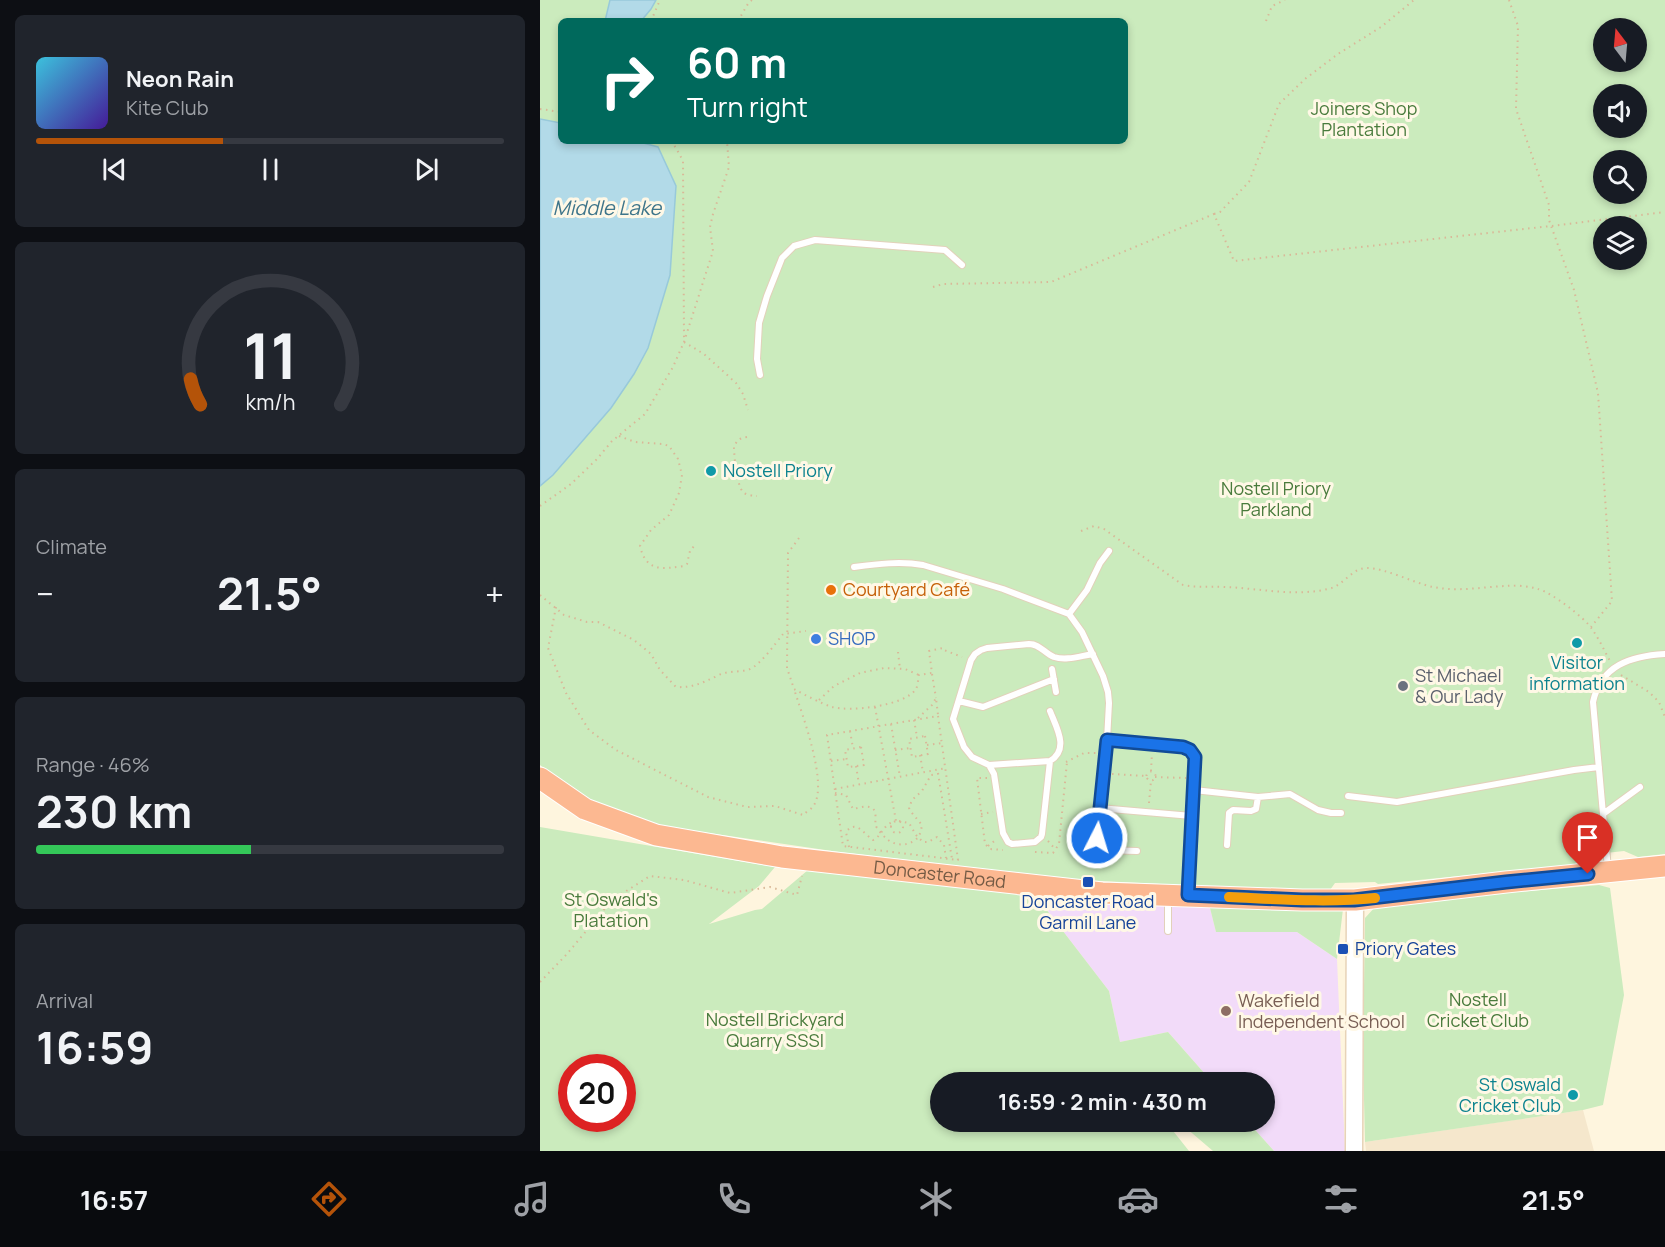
<!DOCTYPE html>
<html lang="en">
<head>
<meta charset="utf-8">
<style>
  body { margin:0; font-family:Manrope,sans-serif; background:#20242c; color:#f1f3f6; height:100vh; display:flex; flex-direction:column; font-size:22px; white-space:nowrap }
  * { box-sizing:border-box; margin:0 }
  p { font-size:20px; color:#9ea1a6 }
  .icon { flex:none; width:33px; height:33px; fill:none; stroke:currentColor; stroke-width:2; stroke-linecap:round; stroke-linejoin:round }
  .map { position:relative; flex:1; overflow:hidden }
  .side { display:flex; flex-direction:column; gap:15px; padding:15px; background:#0d0f14; width:540px }
  .side>* { flex:none }
  .guide { position:absolute; left:18px; top:18px; width:570px; height:126px; border-radius:9px; box-shadow:0 3px 9px #0003; background:#00695c; color:#fff; overflow:hidden }
  .needle { width:39px; rotate:344deg }
  .tools { position:absolute; left:1053px; top:18px; display:grid; gap:12px }
  .tools a { display:grid; place-items:center; width:54px; height:54px; border-radius:50%; background:#171b24; box-shadow:0 3px 9px #0003; font-size:30px }
  .speed { position:absolute; left:18px; top:1054px; display:flex; gap:12px; font-size:30px; font-weight:700; text-align:center }
  .speed>* { display:grid; place-content:center; width:78px; height:78px; border-radius:50%; background:#171b24; box-shadow:0 3px 9px #0003; line-height:1 }
  .speed .limit { border:9px solid #d22; background:#fff; color:#111 }
  .pin { position:absolute; display:grid; place-items:center; width:51px; height:51px; color:#fff; margin:-62px -26px; border-radius:50% 50% 50% 0; rotate:-45deg; box-shadow:0 0 6px #0007 }
  .pin .icon { rotate:45deg }
  .me { position:absolute; width:66px; margin:-33px; rotate:5deg; stroke-linejoin:round; filter:drop-shadow(0 0 4px #0008) }
  .turn { display:flex; align-items:center; gap:21px; height:126px; padding:0 30px; font-size:27px }
  .turn .icon { width:78px; height:78px; stroke-width:2.5 }
  .turn b { display:block; font-size:42px; line-height:51px }
  .big { font-size:45px; font-weight:700; line-height:1.1 }
  .side .card { flex:1; display:flex; flex-direction:column; justify-content:center; gap:9px; min-width:0; padding:0 21px; border-radius:9px; background:#20242c }
  .side .dial { align-items:center; gap:0 }
  .dial svg { height:156px; overflow:visible; fill:none; stroke:#363941; stroke-width:7; stroke-linecap:round; text-anchor:middle }
  .dial text { fill:#f1f3f6; stroke:none }
  .song { display:flex; align-items:center; gap:18px }
  .cover { width:72px; height:72px; border-radius:9px; background:linear-gradient(135deg,hsl(190 70% 55%),hsl(260 70% 35%)) }
  .played { height:6px; border-radius:3px; background:linear-gradient(90deg,#b45309 40%,#363941 40%) }
  .keys { display:flex; justify-content:space-around; direction:ltr }
  .heat { display:flex; justify-content:space-between; align-items:center; font-size:33px; direction:ltr }
  .charge { height:9px; border-radius:4px; background:linear-gradient(90deg,#34c759 46%,#363941 0) }
  .trip { position:absolute; left:390px; top:1072px; width:345px; height:60px; border-radius:30px; background:#171b24; box-shadow:0 3px 9px #0003; font-weight:700; line-height:60px; text-align:center }
  .tabs { display:flex; height:96px; justify-content:space-around; align-items:center; background:#090b0e; color:#9ea1a6 }
  .tabs .icon { width:42px; height:42px }
  .tabs .active { color:#b45309 }
  .tabs b { font-size:27px; color:#f1f3f6 }
  main { display:flex; flex:1; min-height:0 }
  .map>svg:first-child { display:block }
  .residential { fill:#f5e7cc }
  .education { fill:#f2dbf9 }
  .green { fill:#cbebbd; fill-rule:evenodd }
  .water { fill:#b2dae8; stroke:#98c9da; stroke-width:1.5 }
  .lines { fill:none; stroke-linecap:round; stroke-linejoin:round }
  .lane-casing { stroke:#e2d1ba; stroke-width:8 }
  .secondary-casing { stroke:#e7d3b8; stroke-width:19 }
  .highway-casing { stroke:#fff; stroke-width:23 }
  .path { stroke:#d9b898; stroke-width:2; stroke-dasharray:1.5 4.5; stroke-linecap:butt }
  .lane { stroke:#fff; stroke-width:6 }
  .secondary { stroke:#fff; stroke-width:16 }
  .highway { stroke:#fcb891; stroke-width:21 }
  .route-casing { stroke:#114b97; stroke-width:15 }
  .route { stroke:#1a73e8; stroke-width:10 }
  .slow { stroke:#f59e0b; stroke-width:10 }
  .culture-dot { fill:#0f9aa8; stroke:#fff8e6; stroke-width:2 }
  .food-dot { fill:#e8710a; stroke:#fff8e6; stroke-width:2 }
  .shop-dot { fill:#3f7fe0; stroke:#fff8e6; stroke-width:2 }
  .worship-dot { fill:#6b7280; stroke:#fff8e6; stroke-width:2 }
  .transit-dot { fill:#1a4fb4; stroke:#fff8e6; stroke-width:2 }
  .education-dot { fill:#8d6e63; stroke:#fff8e6; stroke-width:2 }
  .labels { text-anchor:middle; stroke-width:6; stroke-linejoin:round; paint-order:stroke }
  .park-label { font-size:18px; fill:#497b3c; stroke:#fff8e6 }
  .culture-label { font-size:18px; fill:#0d838f; stroke:#fff8e6; text-anchor:start }
  .food-label { font-size:18px; fill:#c56008; stroke:#fff8e6; text-anchor:start }
  .shop-label { font-size:18px; fill:#366cbe; stroke:#fff8e6; text-anchor:start }
  .worship-label { font-size:18px; fill:#5b616d; stroke:#fff8e6; text-anchor:start }
  .street-label { font-size:18px; fill:#755b45; stroke:#fff8e6 }
  .transit-label { font-size:18px; fill:#164399; stroke:#fff8e6 }
  .education-label { font-size:18px; fill:#785e54; stroke:#fff8e6; text-anchor:start }
  .water-label { font-size:20px; font-style:italic; fill:#3e758a; stroke:#fff8e6 }
</style>
</head>
<body>
<main>
<section class="side">
<div class="card">
<div class="song"><i class="cover"></i><div><b>Neon Rain</b><p>Kite Club</p></div></div>
<div class="played"></div>
<div class="keys"><svg class="icon" aria-label="previous" viewBox="0 0 24 24"><path d="M18 5L8 12l10 7zM5 5v14"/></svg><svg class="icon" aria-label="pause" viewBox="0 0 24 24"><path d="M8 5v14M16 5v14"/></svg><svg class="icon" aria-label="next" viewBox="0 0 24 24"><path d="M6 5l10 7-10 7zM19 5v14"/></svg></div>
</div>
<div class="card dial"><svg viewBox="0 0 100 80">
<path d="M14 69A42 42 0 1 1 86 69"/>
<path d="M14 69A42 42 0 0 1 9 56" stroke="#b45309"/>
<text x="50" y="56" font-size="32" font-weight="700">11</text>
<text x="50" y="72" font-size="11">km/h</text>
</svg></div>
<div class="card"><p>Climate</p>
<div class="heat"><a>−</a><b class="big">21.5°</b><a>+</a></div>
</div>
<div class="card"><p>Range · 46%</p><b class="big">230 km</b><div class="charge"></div></div>
<div class="card"><p>Arrival</p><b class="big">16:59</b></div>
</section>
<div class="map">
<svg width="1125" height="1151" viewBox="0 0 1125 1151">
  <rect width="100%" height="100%" fill="#fef5de"/>
  <path class="residential" d="M1043,1110L1054,1151H826L825,1142Z"/>
  <path class="education" d="M496,896L670,908L676,932H757L797,959L805,1151H734L708,1122H724V1083H673L628,1032L580,1042L569,991Z"/>
  <path class="green" d="M0,0H1125V854L1098,857L1084,851L1066,853L1049,855L1033,865L838,884L835,882L795,883L790,890L661,886L541,880L299,852L120,826L53,805L0,765ZM21,21H585V141H21ZM1064,28H1096V62H1064ZM1064,94H1096V128H1064ZM1064,160H1096V194H1064ZM1064,226H1096V260H1064Z
    M0,827L235,867L219,886L169,924L215,910L222,909L268,870L496,896L569,991L580,1042L628,1032L673,1083H400V1122H626L649,1151H0ZM32,1068H82V1119H32Z
    M1059,885L1070,888L1084,995L1063,1105L1043,1110L996,1117L825,1142L823,1056L825,918L836,906L965,893Z
    M670,908L803,909L797,959L757,932H676Z
    M639,1122H708L734,1151H673Z"/>
  <path class="water" d="M70,0H116L111,9L101,21H65Z
    M0,119L21,123V141H96L118,147L136,186L130,275L108,348L94,374L71,408L13,475L0,486Z"/>
  <g class="lines">
    <defs>
      <path id="lane" d="M220,375L217,359L219,323L227,296L242,258L254,246L275,240L405,250L422,265
        M314,567C337,564 360,561 383,565L463,589L529,614L542,632L563,676L568,692L569,703L567,740
        M529,614L547,590L560,563L569,551
        M512,669L516,692
        M419,701L443,707L514,679
        M510,711C516,727 530,749 510,761L502,834L501,837L495,842L472,844L468,842L463,833L454,774L449,765L432,757L424,747L413,719L431,660L435,654L441,650L447,648L489,644C500,644 504,653 514,657C526,661 540,656 553,654
        M449,765L510,761
        M654,790L718,797L750,794L778,810L791,813H801
        M808,796L857,802L1034,770L1059,767
        M559,808L652,816
        M1063,814L1053,702C1061,665 1091,656 1125,654
        M687,845L689,813L693,810L711,811L716,809L718,797
        M597,851L564,850L557,838L567,740L643,747L650,750L655,757L648,891
        M1068,869L1063,814L1100,787
        M628,931V898"/>
      <path id="secondary" d="M814,1151L815,900"/>
      <g id="highway">
        <path id="s1" d="M0,778L45,809L116,835L242,857L562,893L762,900H815L966,882L1125,866"/>
      </g>
    </defs>
    <use href="#lane" class="lane-casing"/>
    <use href="#secondary" class="secondary-casing"/>
    <use href="#highway" class="highway-casing"/>
    <path class="path" d="M969,0L978,26L976,109L1009,205V220L1034,290L1058,393L1072,601L1051,627
      M111,21L120,0
      M198,21L209,2L212,0
      M726,21L732,6L745,0
      M0,109L21,112
      M131,141L136,148L143,161L144,339
      M674,214L680,212L709,182L739,104L765,79L798,54L841,27L874,0
      M393,287L403,284L511,282L674,214L694,261L1011,226L1125,212
      M144,342L164,354L196,383L203,394L208,410
      M79,436L95,442L123,444L129,446L138,459L142,475L139,493L129,515L111,530L100,546C106,572 122,569 144,566L147,564L150,551L154,546
      M207,437C200,438 197,440 194,447C194,456 197,486 203,492C206,495 213,496 217,496
      M0,506L31,484L57,459L72,441L105,414L133,367L144,342L173,251L170,227L173,214L189,167L187,141
      M541,531L554,526L564,529L643,585C657,588 669,586 684,587C718,588 754,597 788,589C804,586 811,568 827,568C845,568 874,583 893,587C918,592 942,587 966,586C976,585 988,586 998,589C1011,592 1045,618 1052,629C1059,639 1064,650 1070,661
      M259,538L248,553L247,668L254,689C265,695 280,703 292,707C310,712 365,706 376,689C378,685 378,679 379,675L392,673L389,651L403,648L404,650L422,657
      M0,595L24,615L47,622H58L94,640L111,654L120,670L136,687C152,688 162,683 177,676C187,670 199,673 210,669C221,664 235,644 243,634L266,631
      M16,607L8,648L26,693L49,730L76,750L168,797L207,807L235,806L263,815C266,812 272,809 274,805C288,783 262,714 254,689
      M358,652L360,669
      M392,674L396,698
      M1081,675L1109,692L1119,702L1125,717
      M279,700L294,686L320,673L344,668L365,669L379,675
      M335,707L356,821
      M398,716L418,860L303,846L287,735Z
      M378,718L392,705L396,698L398,715
      M374,720L377,737
      M351,724L360,777
      M310,731L313,748
      M385,736L388,754L372,757L369,739Z
      M387,745L402,743
      M321,747L324,765L308,767L305,750Z
      M355,750L370,748
      M380,755L383,772
      M291,761L306,759
      M526,762L544,753H557
      M316,766L319,784
      M611,771L612,753
      M606.5 776a4.5 4.5 0 1 1 9 0a4.5 4.5 0 1 1-9 0Z
      M398,773L412,859
      M572,774L606,776
      M615,777L646,778
      M447,778H437L445,844L450,849L463,850
      M295,789L406,768
      M295,793L306,795L313,809C319,808 326,805 332,808C338,812 334,820 336,826C336,827 340,832 341,833C350,844 361,848 374,841C380,837 381,831 382,825L372,813L369,808L372,800L382,791L391,775L398,774
      M609,803L611,781
      M441,814L453,812
      M351 827a6 6 0 1 1 12 0a6 6 0 1 1-12 0Z
      M359,821L369,823L376,835L383,842H388L397,837L404,845L406,858
      M508,841L516,850
      M448,846L457,839
      M309,847L306,832C316,819 324,834 333,840C342,836 342,826 353,822
      M495,852L513,853L519,844L527,762
      M0,982L27,954L72,900L110,876L144,880L190,893L230,887L257,895L262,876"/>
    <use href="#lane" class="lane"/>
    <use href="#secondary" class="secondary"/>
    <use href="#highway" class="highway"/>
  </g>
  <g class="lines">
    <defs>
      <path id="route" d="M557,838L567,740L643,747L650,750L655,757L648,895L762,900H814L966,882L1048,874"/>
    </defs>
    <use href="#route" class="route-casing"/>
    <use href="#route" class="route"/>
    <path class="slow" d="M689,897C737,899 787,903 835,898"/>
  </g>
  <g class="culture-dot">
    <circle cx="171" cy="471" r="6"/>
    <circle cx="1037" cy="643" r="6"/>
    <circle cx="1033" cy="1095" r="6"/>
  </g>
  <circle class="food-dot" cx="291" cy="590" r="6"/>
  <circle class="shop-dot" cx="276" cy="639" r="6"/>
  <circle class="worship-dot" cx="863" cy="686" r="6"/>
  <g class="transit-dot">
    <rect x="542" y="876" width="12" height="12" rx="3"/>
    <rect x="797" y="943" width="12" height="12" rx="3"/>
  </g>
  <circle class="education-dot" cx="686" cy="1011" r="6"/>
  <g class="labels">
    <g class="park-label">
      <text x="824" y="115">Joiners Shop<tspan x="824" dy="21">Plantation</tspan></text>
      <text x="736" y="495">Nostell Priory<tspan x="736" dy="21">Parkland</tspan></text>
      <text x="71" y="906">St Oswald's<tspan x="71" dy="21">Platation</tspan></text>
      <text x="938" y="1006">Nostell<tspan x="938" dy="21">Cricket Club</tspan></text>
      <text x="235" y="1026">Nostell Brickyard<tspan x="235" dy="21">Quarry SSSI</tspan></text>
    </g>
    <g class="culture-label">
      <text x="183" y="477">Nostell Priory</text>
      <text x="1037" y="669" text-anchor="middle">Visitor<tspan x="1037" dy="21">information</tspan></text>
      <text x="1021" y="1091" text-anchor="end">St Oswald<tspan x="1021" dy="21">Cricket Club</tspan></text>
    </g>
    <g class="food-label">
      <text x="303" y="596">Courtyard Café</text>
    </g>
    <g class="shop-label">
      <text x="288" y="645">SHOP</text>
    </g>
    <g class="worship-label">
      <text x="875" y="682">St Michael<tspan x="875" dy="21">&amp; Our Lady</tspan></text>
    </g>
    <g class="street-label">
      <text dy="6" stroke="none"><textPath href="#s1" startOffset="417">Doncaster Road</textPath></text>
    </g>
    <g class="transit-label">
      <text x="548" y="908">Doncaster Road<tspan x="548" dy="21">Garmil Lane</tspan></text>
      <text x="815" y="955" text-anchor="start">Priory Gates</text>
    </g>
    <g class="education-label">
      <text x="698" y="1007">Wakefield<tspan x="698" dy="21">Independent School</tspan></text>
    </g>
    <g class="water-label">
      <text x="67" y="215">Middle Lake</text>
    </g>
  </g>
</svg>
<div class="tools">
<a><svg class="needle" viewBox="-14 -14 28 28"><path d="M0-13l5 13h-10z" fill="#e53935"/><path d="M0 13l5-13h-10z" fill="#9ea1a6"/></svg></a>
<a><svg class="icon" aria-label="sound" viewBox="0 0 24 24"><path d="M4 9h4l5-4v14l-5-4H4zM17 9q2 3 0 6"/></svg></a>
<a><svg class="icon" aria-label="search" viewBox="0 0 24 24"><circle cx="10" cy="10" r="6"/><path d="M15 15l6 6"/></svg></a>
<a><svg class="icon" aria-label="layers" viewBox="0 0 24 24"><path d="M12 4l9 5-9 5-9-5zM3 14l9 5 9-5"/></svg></a>
</div>
<div class="speed"><div class="limit">20</div></div>
<div class="pin" style="left:1048px;top:874px;background:#d93025"><svg class="icon" aria-label="arrive" viewBox="0 0 24 24"><path d="M6 21V4h12l-3 4 3 4H6"/></svg></div>
<svg class="me" style="left:557px;top:838px" viewBox="-20 -20 40 40"><circle r="17" fill="#1a73e8" stroke="#fff" stroke-width="3"/><path d="M0-11L8 9 0 5-8 9z" fill="#fff"/></svg>
<div class="trip">16:59 · 2 min · 430 m</div>
<div class="guide">
<div class="turn"><svg class="icon" aria-label="right" viewBox="0 0 24 24"><path d="M7 20v-9h11M14 6l5 5-5 5"/></svg><div><b>60 m</b>Turn right</div></div>
</div>
</div>
</main>
<nav class="tabs">
<b>16:57</b>
<svg class="icon active" aria-label="directions" viewBox="0 0 24 24"><path d="M12 3l9 9-9 9-9-9zM9 14v-3h6M13 9l2 2-2 2"/></svg>
<svg class="icon" aria-label="music" viewBox="0 0 24 24"><path d="M9 18V5l10-2v13"/><circle cx="6" cy="18" r="3"/><circle cx="16" cy="16" r="3"/></svg>
<svg class="icon" aria-label="phone" viewBox="0 0 24 24"><path d="M5 4h4l2 5-3 2q2 4 5 5l2-3 5 2v4C11 20 4 13 5 4z"/></svg>
<svg class="icon" aria-label="climate" viewBox="0 0 24 24"><path d="M12 3v18M4 7l16 10M4 17L20 7"/></svg>
<svg class="icon" aria-label="car" viewBox="0 0 24 24"><path d="M5 17H2v-5l4-1 3-4h7l3 4 3 1v5h-3M9 17h6M6 11h13"/><circle cx="7" cy="17" r="2"/><circle cx="17" cy="17" r="2"/></svg>
<svg class="icon" aria-label="filters" viewBox="0 0 24 24"><path d="M4 7h16M4 17h16"/><circle cx="9" cy="7" r="2"/><circle cx="15" cy="17" r="2"/></svg>
<b>21.5°</b>
</nav>
</body>
</html>
